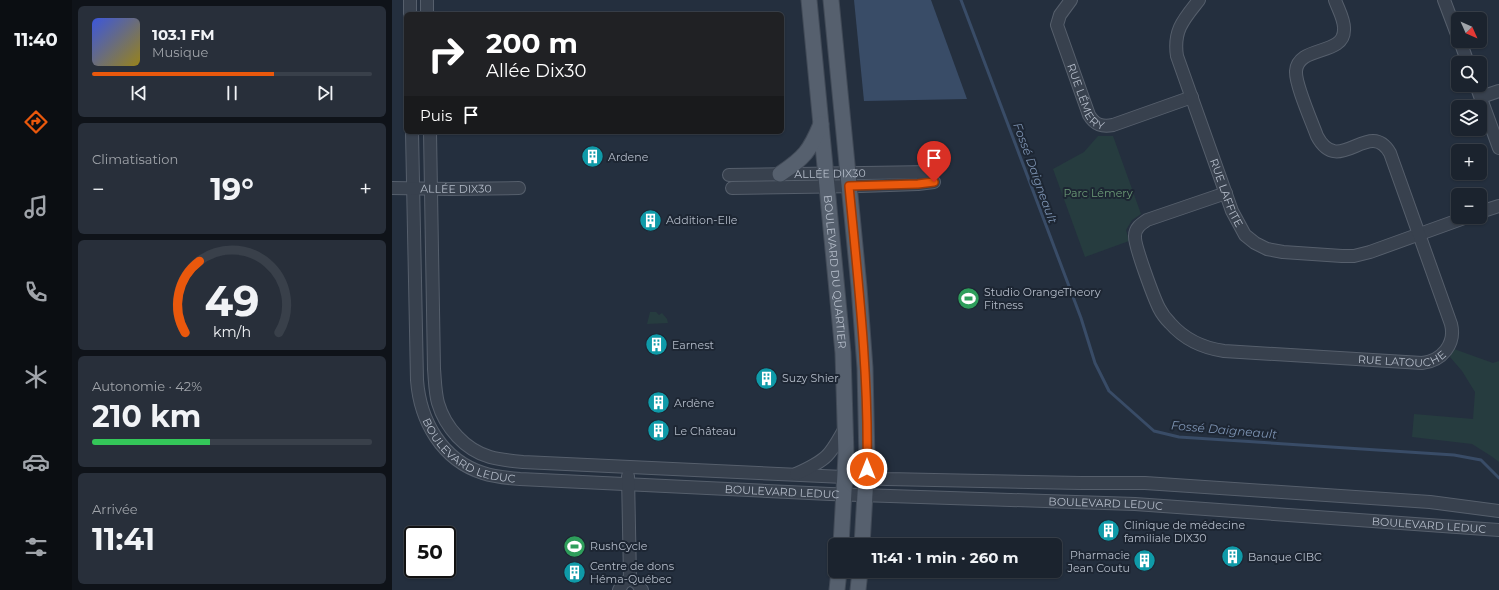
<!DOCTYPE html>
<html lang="fr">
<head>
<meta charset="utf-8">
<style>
  body { margin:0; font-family:Montserrat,sans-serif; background:#282f3a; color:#f1f3f6; height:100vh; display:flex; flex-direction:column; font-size:15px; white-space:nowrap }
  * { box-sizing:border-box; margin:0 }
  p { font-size:13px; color:#a0a4aa }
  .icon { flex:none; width:22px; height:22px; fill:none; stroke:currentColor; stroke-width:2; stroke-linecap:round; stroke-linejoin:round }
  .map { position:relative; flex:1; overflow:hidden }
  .side { display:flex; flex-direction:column; gap:6px; padding:6px; background:#0f1319; width:320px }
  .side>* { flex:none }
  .hud { position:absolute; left:12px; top:12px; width:380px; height:122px; border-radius:6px; box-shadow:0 1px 3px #0004,0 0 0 1px #39404a; background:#202124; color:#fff; overflow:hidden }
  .needle { width:26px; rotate:135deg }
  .tools { position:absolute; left:1059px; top:12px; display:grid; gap:8px }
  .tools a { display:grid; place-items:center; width:36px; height:36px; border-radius:6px; background:#1b232e; box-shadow:0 1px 3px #0004,0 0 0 1px #39404a; font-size:20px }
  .speed { position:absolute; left:12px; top:526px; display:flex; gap:8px; font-size:20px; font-weight:700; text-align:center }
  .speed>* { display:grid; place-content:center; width:52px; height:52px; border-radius:50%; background:#1b232e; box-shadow:0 1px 3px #0004,0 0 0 1px #39404a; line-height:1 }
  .speed .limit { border:2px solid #111; border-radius:6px; background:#fff; color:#111 }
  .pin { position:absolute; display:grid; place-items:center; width:34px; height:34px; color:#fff; margin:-41px -17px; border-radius:50% 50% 50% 0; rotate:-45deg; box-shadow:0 0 4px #0007 }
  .pin .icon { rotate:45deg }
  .me { position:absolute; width:44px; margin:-22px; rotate:0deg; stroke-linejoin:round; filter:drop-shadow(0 0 3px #0008) }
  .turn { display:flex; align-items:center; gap:14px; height:84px; padding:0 16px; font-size:18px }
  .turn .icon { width:52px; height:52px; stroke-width:2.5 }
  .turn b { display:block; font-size:28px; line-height:34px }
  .then { display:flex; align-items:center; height:38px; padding:0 16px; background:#0003; gap:8px; font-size:15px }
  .big { font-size:30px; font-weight:700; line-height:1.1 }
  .side .card { flex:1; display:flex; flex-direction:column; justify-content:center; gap:6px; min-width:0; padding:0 14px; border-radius:6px; background:#282f3a }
  .side .dial { align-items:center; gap:0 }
  .dial svg { height:104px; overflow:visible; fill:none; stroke:#39404a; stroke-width:7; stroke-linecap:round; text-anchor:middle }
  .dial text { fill:#f1f3f6; stroke:none }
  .song { display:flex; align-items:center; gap:12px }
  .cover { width:48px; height:48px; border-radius:6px; background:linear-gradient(135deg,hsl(230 70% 55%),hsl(50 70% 35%)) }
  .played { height:4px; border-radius:2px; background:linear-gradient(90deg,#ea580c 65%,#39404a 65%) }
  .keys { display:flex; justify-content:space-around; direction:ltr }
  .heat { display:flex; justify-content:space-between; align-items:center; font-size:22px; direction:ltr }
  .charge { height:6px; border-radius:3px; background:linear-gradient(90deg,#34c759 42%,#39404a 0) }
  .trip { position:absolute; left:436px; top:538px; width:234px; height:40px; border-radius:6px; background:#1b232e; box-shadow:0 1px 3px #0004,0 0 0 1px #39404a; font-weight:700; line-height:40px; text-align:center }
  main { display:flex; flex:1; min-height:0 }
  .menu { display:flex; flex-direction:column; width:72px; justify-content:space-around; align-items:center; background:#0b0e12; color:#a0a4aa }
  .menu .icon { width:28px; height:28px }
  .menu .selected { color:#ea580c }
  .menu b { font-size:18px; color:#f1f3f6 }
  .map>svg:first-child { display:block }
  .green { fill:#263c3f }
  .water { fill:#394c67 }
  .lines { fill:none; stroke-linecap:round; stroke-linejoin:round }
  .stream { stroke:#394c67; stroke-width:3 }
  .minor-casing { stroke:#565f6c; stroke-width:14 }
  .major-casing { stroke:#414a57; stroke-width:17 }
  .minor { stroke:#38414e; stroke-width:12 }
  .major { stroke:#56606e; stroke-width:15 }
  .route-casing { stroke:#983908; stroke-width:10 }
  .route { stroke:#ea580c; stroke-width:7 }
  .labels { text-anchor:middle; stroke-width:4; stroke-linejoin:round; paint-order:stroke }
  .street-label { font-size:11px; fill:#b4bcc9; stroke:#1d2633 }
  .poi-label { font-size:11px; fill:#b4bcc9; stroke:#1d2633; text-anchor:start }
  .park-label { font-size:11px; fill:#6b9a76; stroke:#1d2633 }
  .water-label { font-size:12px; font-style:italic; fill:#7c92b1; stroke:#1d2633 }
</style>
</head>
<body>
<main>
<nav class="menu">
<b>11:40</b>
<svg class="icon selected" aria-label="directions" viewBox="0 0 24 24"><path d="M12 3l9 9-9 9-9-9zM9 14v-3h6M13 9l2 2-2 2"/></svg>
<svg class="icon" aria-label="music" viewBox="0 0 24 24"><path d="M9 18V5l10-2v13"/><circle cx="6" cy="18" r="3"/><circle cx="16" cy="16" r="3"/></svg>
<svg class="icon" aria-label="phone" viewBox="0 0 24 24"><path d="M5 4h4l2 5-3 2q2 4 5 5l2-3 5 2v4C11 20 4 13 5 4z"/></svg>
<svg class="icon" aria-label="climate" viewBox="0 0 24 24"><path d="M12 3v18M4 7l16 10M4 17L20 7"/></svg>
<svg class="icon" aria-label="car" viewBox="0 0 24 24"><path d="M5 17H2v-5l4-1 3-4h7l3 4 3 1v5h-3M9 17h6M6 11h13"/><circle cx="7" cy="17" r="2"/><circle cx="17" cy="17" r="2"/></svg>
<svg class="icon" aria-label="filters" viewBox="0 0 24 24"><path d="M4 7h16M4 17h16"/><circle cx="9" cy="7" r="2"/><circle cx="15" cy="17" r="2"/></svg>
</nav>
<section class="side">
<div class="card">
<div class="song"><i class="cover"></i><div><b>103.1 FM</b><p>Musique</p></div></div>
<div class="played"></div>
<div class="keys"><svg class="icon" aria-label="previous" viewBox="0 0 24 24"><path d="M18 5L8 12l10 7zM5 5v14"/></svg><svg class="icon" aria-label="pause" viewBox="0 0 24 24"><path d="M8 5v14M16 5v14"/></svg><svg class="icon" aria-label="next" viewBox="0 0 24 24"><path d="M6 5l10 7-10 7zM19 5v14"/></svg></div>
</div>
<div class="card"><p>Climatisation</p>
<div class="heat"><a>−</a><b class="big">19°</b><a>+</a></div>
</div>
<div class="card dial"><svg viewBox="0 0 100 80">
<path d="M14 69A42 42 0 1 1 86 69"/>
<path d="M14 69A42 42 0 0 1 25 14" stroke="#ea580c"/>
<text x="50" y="56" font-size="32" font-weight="700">49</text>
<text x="50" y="72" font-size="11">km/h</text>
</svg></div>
<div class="card"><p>Autonomie · 42%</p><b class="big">210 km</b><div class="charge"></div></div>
<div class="card"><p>Arrivée</p><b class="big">11:41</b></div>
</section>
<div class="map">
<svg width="1107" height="590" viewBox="0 0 1107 590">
  <rect width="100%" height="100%" fill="#242f3e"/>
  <path class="green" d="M706,136H721L749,214L740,220L734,230L737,241L693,257L661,169L692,152Z
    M258,312H264L267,315L270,313L275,319L276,323L255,324Z
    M1062,349L1101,363L1107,361V462L1099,456L1080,444L1020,437L1022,414L1081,419L1083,392L1070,371L1058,357Z"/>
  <path class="water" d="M462,0H539L575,99L472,101Z"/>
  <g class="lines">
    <path class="stream" d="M569,0L689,318L703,363L717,391L762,431L787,437L1062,455L1089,460L1107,478"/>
    <defs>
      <g id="minor">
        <path d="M18,0V14"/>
        <path d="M35,0V14"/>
        <path id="s1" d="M679,0L668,15L665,25L697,115C703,125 710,127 721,125L800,97"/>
        <path id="s2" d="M807,0C792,19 781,30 785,56L840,211L853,235L863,243L875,249L891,252L950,256H962L978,252L1075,217"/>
        <path d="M1052,0L1066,37"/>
        <path d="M1068,41L1076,63"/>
        <path d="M1084,85L1107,148"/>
        <path d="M1089,97L1107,91"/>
        <path id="s3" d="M20,132L25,380C28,421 50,460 91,473C103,477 115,478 128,479L438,494L743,504L1107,530"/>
        <path d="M38,132L42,369C43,380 43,392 46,403C53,427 73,450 98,457C109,460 120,461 131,462L495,479L689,483H753L1038,502L1107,511"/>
        <path id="s4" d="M337,175L539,172"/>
        <path id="s5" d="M0,188L58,189L127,188"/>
        <path d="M340,188L469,186L526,184L542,182"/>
        <path id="s6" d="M834,193L755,220C749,224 743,228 743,236C742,245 762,298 767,308C770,314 774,319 778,323C792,339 811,348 832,351L1030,363C1050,361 1064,344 1059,324L998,153C977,117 947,178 925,136C920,122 903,84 904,71C906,45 952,56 952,30C953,20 946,9 943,0"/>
        <path d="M1088,212L1107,206"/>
        <path d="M404,474C435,460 438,456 454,426"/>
        <path d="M236,476L238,579"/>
        <path d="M238,579L245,583L250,590"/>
        <path d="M227,590L231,583L238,579"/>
      </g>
      <g id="major">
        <path id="s7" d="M417,0L451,353L454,455L449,545"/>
        <path d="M439,0L467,287L473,368L475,460L470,545"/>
        <path d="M388,174C412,158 418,151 429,124"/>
        <path d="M445,590L447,571"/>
        <path d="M466,590L468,571"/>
      </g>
    </defs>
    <use href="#minor" class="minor-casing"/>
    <use href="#major" class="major-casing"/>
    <use href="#minor" class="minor"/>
    <use href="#major" class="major"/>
  </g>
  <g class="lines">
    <defs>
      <path id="route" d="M475,469C477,375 466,280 457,186L526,184L542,182"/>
    </defs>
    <use href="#route" class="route-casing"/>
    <use href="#route" class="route"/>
  </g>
  <defs>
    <symbol id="building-disc" viewBox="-11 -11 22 22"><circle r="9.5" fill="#0f9aa8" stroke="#1d2633"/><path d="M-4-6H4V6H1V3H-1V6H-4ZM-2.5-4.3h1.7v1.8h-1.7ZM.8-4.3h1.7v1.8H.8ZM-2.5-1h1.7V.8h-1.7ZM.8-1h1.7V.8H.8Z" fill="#fff"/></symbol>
    <symbol id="stadium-disc" viewBox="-11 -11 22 22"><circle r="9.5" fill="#2e9e5b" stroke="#1d2633"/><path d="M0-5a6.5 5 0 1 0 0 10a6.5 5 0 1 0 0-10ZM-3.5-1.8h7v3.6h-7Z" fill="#fff"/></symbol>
  </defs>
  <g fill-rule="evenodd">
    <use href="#building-disc" x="188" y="144" width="25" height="25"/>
    <use href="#building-disc" x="246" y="208" width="25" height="25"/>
    <use href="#stadium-disc" x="564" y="286" width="25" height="25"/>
    <use href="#building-disc" x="252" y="332" width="25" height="25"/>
    <use href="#building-disc" x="362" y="366" width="25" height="25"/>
    <use href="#building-disc" x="254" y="390" width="25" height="25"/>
    <use href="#building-disc" x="254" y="418" width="25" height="25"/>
    <use href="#building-disc" x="704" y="518" width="25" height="25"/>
    <use href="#stadium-disc" x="170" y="534" width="25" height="25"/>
    <use href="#building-disc" x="828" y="544" width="25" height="25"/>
    <use href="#building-disc" x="740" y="548" width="25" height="25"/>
    <use href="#building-disc" x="170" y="560" width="25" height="25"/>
  </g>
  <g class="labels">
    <g class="street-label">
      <text dy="4" stroke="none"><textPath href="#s1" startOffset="107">RUE LÉMERY</textPath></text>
      <text dy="4" stroke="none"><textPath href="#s4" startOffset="101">ALLÉE DIX30</textPath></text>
      <text dy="4" stroke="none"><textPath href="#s5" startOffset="64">ALLÉE DIX30</textPath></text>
      <text dy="4" stroke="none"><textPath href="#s2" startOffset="208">RUE LAFFITE</textPath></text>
      <text dy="4" stroke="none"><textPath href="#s7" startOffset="273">BOULEVARD DU QUARTIER</textPath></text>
      <text dy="4" stroke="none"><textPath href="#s6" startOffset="440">RUE LATOUCHE</textPath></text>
      <text dy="4" stroke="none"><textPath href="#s3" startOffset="345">BOULEVARD LEDUC</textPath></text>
      <text dy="4" stroke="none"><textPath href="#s3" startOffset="669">BOULEVARD LEDUC</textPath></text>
      <text dy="4" stroke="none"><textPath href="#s3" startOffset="993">BOULEVARD LEDUC</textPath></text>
      <text dy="4" stroke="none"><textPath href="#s3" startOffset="1317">BOULEVARD LEDUC</textPath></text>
    </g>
    <g class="poi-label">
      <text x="216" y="161">Ardene</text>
      <text x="274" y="224">Addition-Elle</text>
      <text x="592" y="296">Studio OrangeTheory<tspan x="592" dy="13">Fitness</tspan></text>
      <text x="280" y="349">Earnest</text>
      <text x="390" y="382">Suzy Shier</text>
      <text x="282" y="407">Ardène</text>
      <text x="282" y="435">Le Château</text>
      <text x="732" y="529">Clinique de médecine<tspan x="732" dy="13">familiale DIX30</tspan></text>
      <text x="198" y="550">RushCycle</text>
      <text x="738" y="559" text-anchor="end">Pharmacie<tspan x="738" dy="13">Jean Coutu</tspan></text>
      <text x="856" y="561">Banque CIBC</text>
      <text x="198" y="570">Centre de dons<tspan x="198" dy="13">Héma-Québec</tspan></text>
    </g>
    <g class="park-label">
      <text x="706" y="197">Parc Lémery</text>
    </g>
    <g class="water-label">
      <text transform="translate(643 173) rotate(70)" y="4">Fossé Daigneault</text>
      <text transform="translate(832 430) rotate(5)" y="4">Fossé Daigneault</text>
    </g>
  </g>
</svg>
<div class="tools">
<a><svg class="needle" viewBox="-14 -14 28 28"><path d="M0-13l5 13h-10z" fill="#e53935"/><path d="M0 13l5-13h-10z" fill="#a0a4aa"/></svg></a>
<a><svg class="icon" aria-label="search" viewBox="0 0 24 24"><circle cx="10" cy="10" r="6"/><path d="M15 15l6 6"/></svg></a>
<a><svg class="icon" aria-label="layers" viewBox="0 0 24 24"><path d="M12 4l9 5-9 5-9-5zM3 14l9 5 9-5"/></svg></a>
<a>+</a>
<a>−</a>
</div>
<div class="speed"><div class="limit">50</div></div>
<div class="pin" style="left:542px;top:182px;background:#d93025"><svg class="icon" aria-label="arrive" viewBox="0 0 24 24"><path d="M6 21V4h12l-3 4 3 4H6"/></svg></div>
<svg class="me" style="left:475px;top:469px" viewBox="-20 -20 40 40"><circle r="17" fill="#ea580c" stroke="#fff" stroke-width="3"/><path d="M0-11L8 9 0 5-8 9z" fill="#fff"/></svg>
<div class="trip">11:41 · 1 min · 260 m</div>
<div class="hud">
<div class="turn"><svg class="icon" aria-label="right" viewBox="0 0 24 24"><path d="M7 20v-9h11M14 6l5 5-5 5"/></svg><div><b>200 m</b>Allée Dix30</div></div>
<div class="then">Puis<svg class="icon" aria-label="arrive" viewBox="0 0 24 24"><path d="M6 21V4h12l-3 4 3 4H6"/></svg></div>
</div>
</div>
</main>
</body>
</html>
